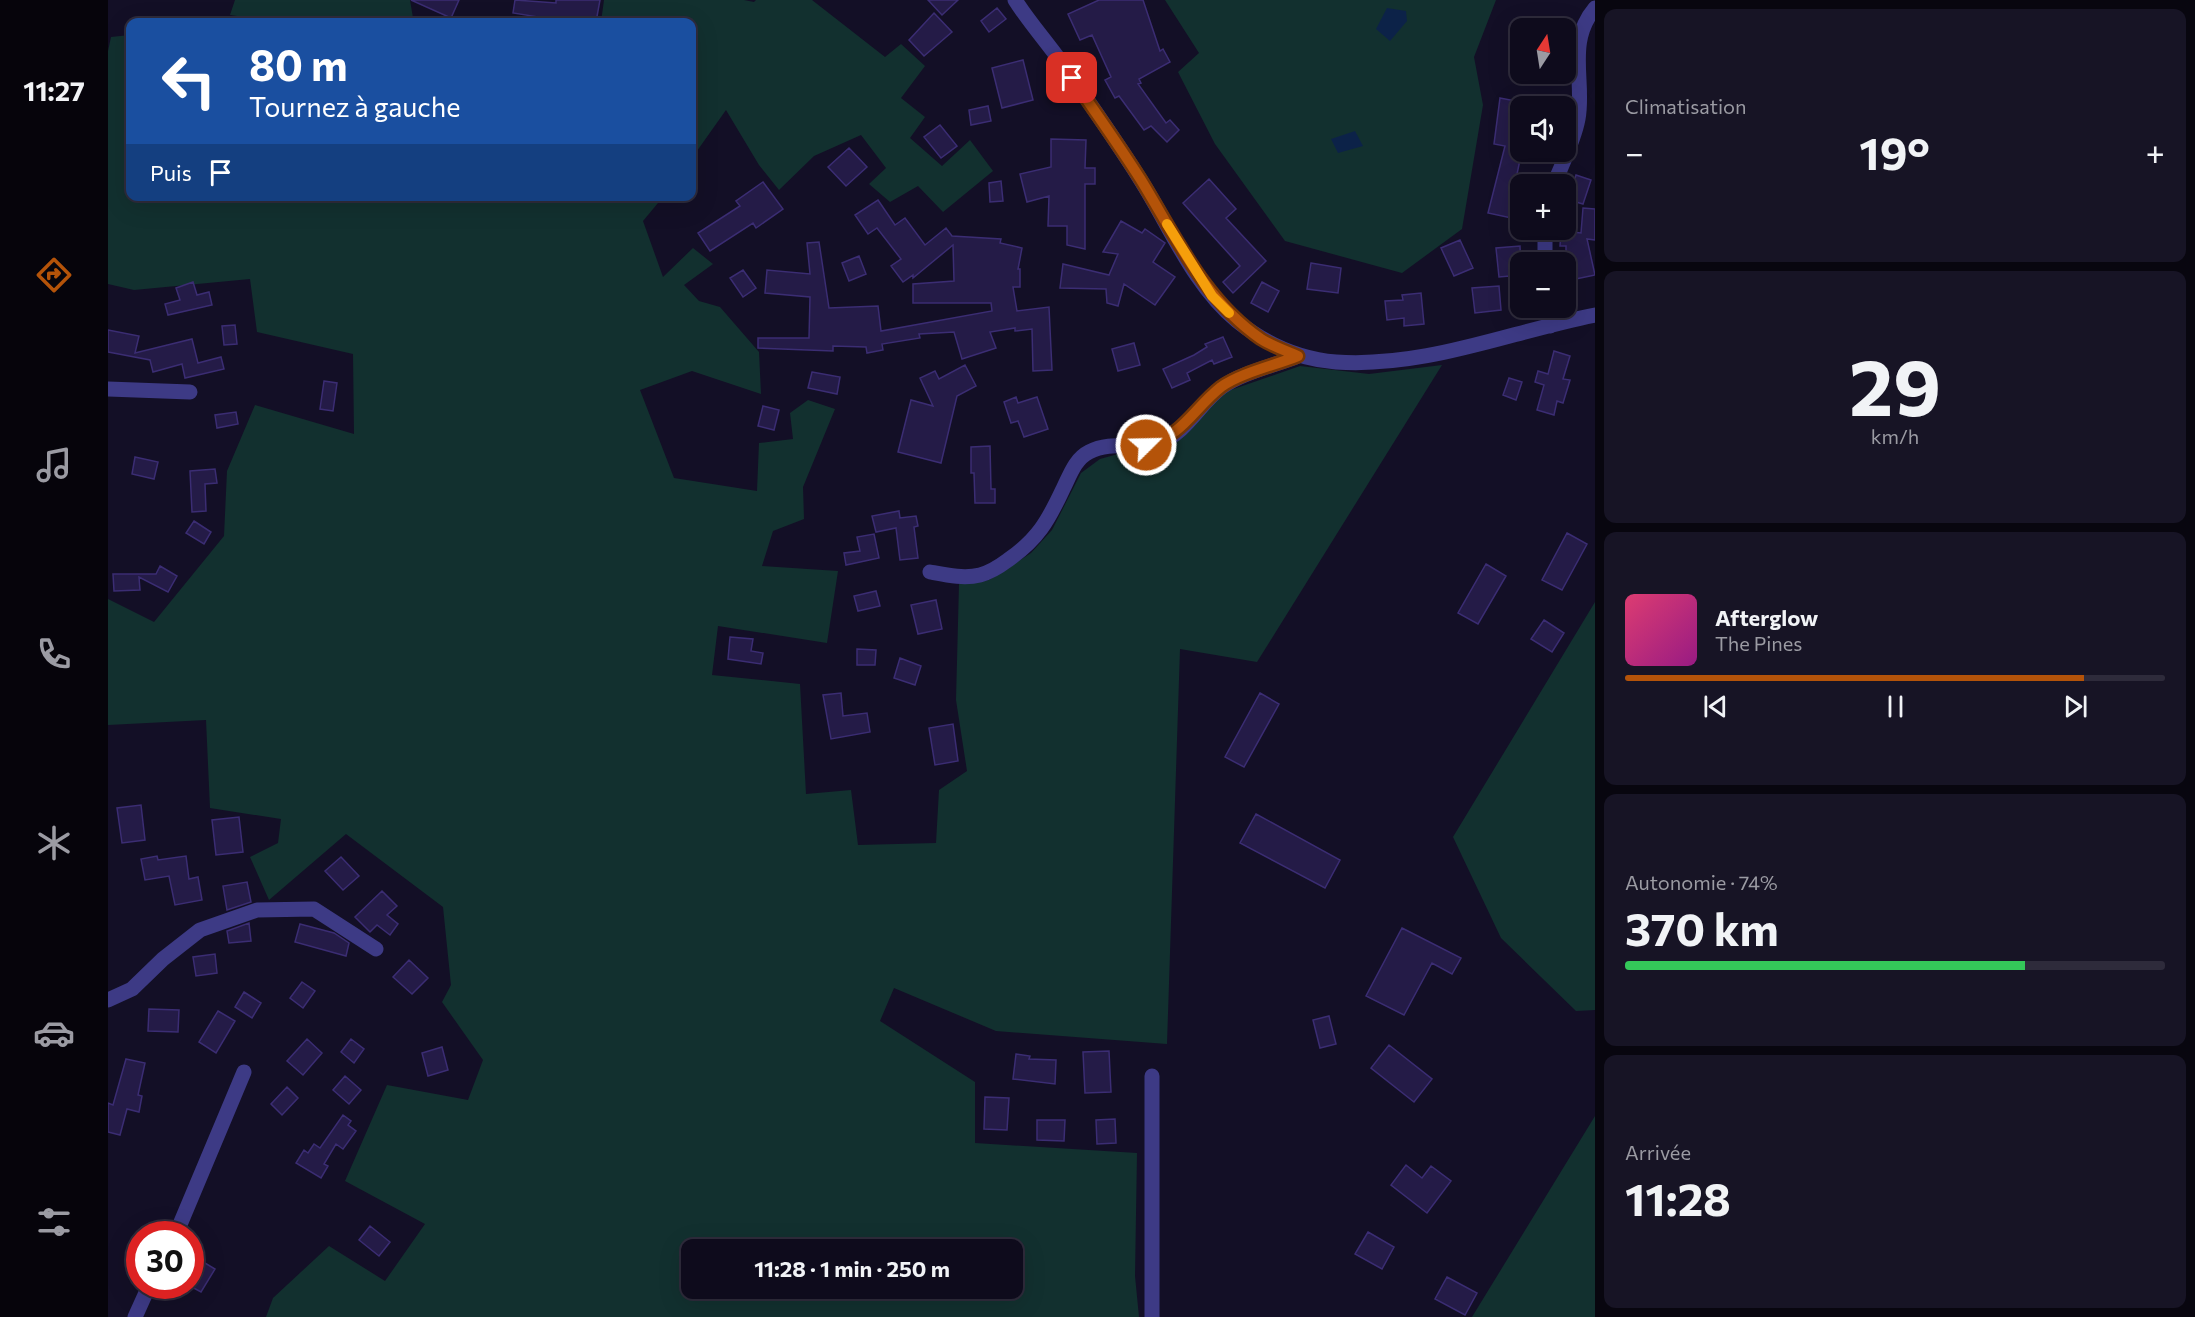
<!DOCTYPE html>
<html lang="fr">
<head>
<meta charset="utf-8">
<style>
  body { margin:0; font-family:Commissioner,sans-serif; background:#171425; color:#f1f3f6; height:100vh; display:flex; flex-direction:column; font-size:22px; white-space:nowrap }
  * { box-sizing:border-box; margin:0 }
  p { font-size:20px; color:#9b9ba3 }
  .icon { flex:none; width:33px; height:33px; fill:none; stroke:currentColor; stroke-width:2; stroke-linecap:round; stroke-linejoin:round }
  .map { position:relative; flex:1; overflow:hidden }
  .side { display:flex; flex-direction:column; gap:9px; padding:9px; background:#08060f; width:600px }
  .side>* { flex:none }
  .banner { position:absolute; left:18px; top:18px; width:570px; height:183px; border-radius:12px; box-shadow:0 6px 24px #0002,0 0 0 2px #2e2b3b; background:#1a4fa0; color:#fff; overflow:hidden }
  .needle { width:39px; rotate:12deg }
  .tools { position:absolute; left:1402px; top:18px; display:grid; gap:12px }
  .tools a { display:grid; place-items:center; width:66px; height:66px; border-radius:12px; background:#0e0b1c; box-shadow:0 6px 24px #0002,0 0 0 2px #2e2b3b; font-size:30px }
  .speed { position:absolute; left:18px; top:1221px; display:flex; gap:12px; font-size:30px; font-weight:700; text-align:center }
  .speed>* { display:grid; place-content:center; width:78px; height:78px; border-radius:50%; background:#0e0b1c; box-shadow:0 6px 24px #0002,0 0 0 2px #2e2b3b; line-height:1 }
  .speed .limit { border:9px solid #d22; background:#fff; color:#111 }
  .pin { position:absolute; display:grid; place-items:center; width:51px; height:51px; color:#fff; margin:-26px; border-radius:12px; box-shadow:0 3px 9px #0006 }
  .me { position:absolute; width:66px; margin:-33px; rotate:67deg; stroke-linejoin:round; filter:drop-shadow(0 0 4px #0008) }
  .turn { display:flex; align-items:center; gap:21px; height:126px; padding:0 24px; font-size:27px }
  .turn .icon { width:78px; height:78px; stroke-width:2.5 }
  .turn b { display:block; font-size:42px; line-height:51px }
  .then { display:flex; align-items:center; height:57px; padding:0 24px; background:#0003; gap:12px; font-size:22px }
  .big { font-size:45px; font-weight:700; line-height:1.1 }
  .side .tile { flex:1; display:flex; flex-direction:column; justify-content:center; gap:9px; min-width:0; padding:0 21px; border-radius:12px; background:#171425 }
  .side .dial { align-items:center; gap:0 }
  .dial b { font-size:78px; line-height:1 }
  .song { display:flex; align-items:center; gap:18px }
  .cover { width:72px; height:72px; border-radius:9px; background:linear-gradient(135deg,hsl(340 70% 55%),hsl(310 70% 35%)) }
  .played { height:6px; border-radius:3px; background:linear-gradient(90deg,#b45309 85%,#2e2b3b 85%) }
  .keys { display:flex; justify-content:space-around; direction:ltr }
  .heat { display:flex; justify-content:space-between; align-items:center; font-size:33px; direction:ltr }
  .charge { height:9px; border-radius:4px; background:linear-gradient(90deg,#34c759 74%,#2e2b3b 0) }
  .trip { position:absolute; left:573px; top:1239px; width:342px; height:60px; border-radius:12px; background:#0e0b1c; box-shadow:0 6px 24px #0002,0 0 0 2px #2e2b3b; font-weight:700; line-height:60px; text-align:center }
  main { display:flex; flex:1; min-height:0 }
  .dock { display:flex; flex-direction:column; width:108px; justify-content:space-around; align-items:center; background:#06040b; color:#9b9ba3 }
  .dock .icon { width:42px; height:42px }
  .dock .on { color:#b45309 }
  .dock b { font-size:27px; color:#f1f3f6 }
  .map>svg:first-child { display:block }
  .green { fill:#12302f; fill-rule:evenodd }
  .water { fill:#0c2248 }
  .building { fill:#241b47; stroke:#3b2d73; stroke-width:1.5 }
  .lines { fill:none; stroke-linecap:round; stroke-linejoin:round }
  .minor { stroke:#3d3a85; stroke-width:15 }
  .route-casing { stroke:#753606; stroke-width:15 }
  .route { stroke:#b45309; stroke-width:10 }
  .slow { stroke:#f59e0b; stroke-width:10 }
</style>
</head>
<body>
<main>
<nav class="dock">
<b>11:27</b>
<svg class="icon on" aria-label="directions" viewBox="0 0 24 24"><path d="M12 3l9 9-9 9-9-9zM9 14v-3h6M13 9l2 2-2 2"/></svg>
<svg class="icon" aria-label="music" viewBox="0 0 24 24"><path d="M9 18V5l10-2v13"/><circle cx="6" cy="18" r="3"/><circle cx="16" cy="16" r="3"/></svg>
<svg class="icon" aria-label="phone" viewBox="0 0 24 24"><path d="M5 4h4l2 5-3 2q2 4 5 5l2-3 5 2v4C11 20 4 13 5 4z"/></svg>
<svg class="icon" aria-label="climate" viewBox="0 0 24 24"><path d="M12 3v18M4 7l16 10M4 17L20 7"/></svg>
<svg class="icon" aria-label="car" viewBox="0 0 24 24"><path d="M5 17H2v-5l4-1 3-4h7l3 4 3 1v5h-3M9 17h6M6 11h13"/><circle cx="7" cy="17" r="2"/><circle cx="17" cy="17" r="2"/></svg>
<svg class="icon" aria-label="filters" viewBox="0 0 24 24"><path d="M4 7h16M4 17h16"/><circle cx="9" cy="7" r="2"/><circle cx="15" cy="17" r="2"/></svg>
</nav>
<div class="map">
<svg width="1487" height="1317" viewBox="0 0 1487 1317">
  <rect width="100%" height="100%" fill="#130f26"/>
  <path class="green" d="M127,0H302L305,18L319,22H169L122,15Z
    M496,0H636L646,2L648,0H704L777,57L793,44L817,66L793,98L817,117L802,138L834,166L862,140L885,171L835,212L810,186L782,202L761,184L778,168L753,135L706,156L671,190L651,165L618,110L584,158V22H493Z
    M1057,0H1388L1366,57L1375,105L1354,229L1294,273L1177,241L1107,144L1070,72L1091,53Z
    M22,35V196L555,197L535,221L555,277L585,248L605,264L576,285L591,301L612,307L651,352L653,394L584,371L532,390L566,478L649,491L651,443L685,439L682,413L700,400L727,409L695,487L696,519L665,531L654,566L730,571L719,643L610,626L604,675L692,684L698,794L743,790L750,845L828,843L831,790L859,771L848,700L851,584L881,580L923,553L944,530L973,473L992,459L1010,454L1050,451L1073,438L1117,392L1192,366L1261,374L1334,365L1149,662L1072,649L1059,1044L888,1031L786,988L772,1021L867,1082V1143L1029,1153L1027,1276L1031,1317H158L165,1298L221,1246L277,1281L317,1224L237,1181L279,1085L360,1100L375,1060L334,1002L343,985L335,907L238,834L161,900L142,857L170,843L173,819L102,808L98,720L0,725V599L46,622L116,536L119,471L147,405L246,434L245,354L149,332L142,279L26,290L0,284V51L3,37ZM584,1250H904V1288H584Z
    M1487,602V1010L1468,1011L1393,938L1345,837Z
    M1487,1116V1317H1364Z"/>
  <path class="water" d="M1279,8L1298,11L1299,21L1282,41L1268,29Z
    M1247,131L1255,146L1230,153L1223,139Z"/>
  <path class="building" d="M303,0H351L343,18Z
    M407,0L448,3V0H492L488,22H461L405,13Z
    M820,0H850L834,15Z
    M991,0H1035L1052,51L1055,49L1062,62L1031,79L1033,83L1030,84L1058,123L1062,120L1071,130L1059,142L1043,126L1036,130L1011,96L1007,98L997,80L1003,77L984,35L972,40L960,14Z
    M889,8L898,19L881,32L873,21Z
    M826,13L844,32L816,56L801,40Z
    M915,60L925,100L894,108L884,68Z
    M1392,98L1413,102V155L1408,179L1413,180V220L1380,213L1397,146L1386,144Z
    M880,106L883,121L863,125L861,110Z
    M832,125L849,146L833,158L816,137Z
    M943,139L978,140L977,168H987V184H977V249L959,245V226H940L941,196L919,202L912,174L943,167Z
    M741,148L759,167L738,186L720,167Z
    M1468,175L1483,180L1475,204L1461,200Z
    M1101,179L1128,209L1118,218L1158,261L1125,293L1115,282L1132,266L1075,203Z
    M893,181L895,201L882,202L881,183Z
    M655,182L675,209L648,228L645,223L602,251L590,233L632,206L628,201Z
    M770,200L787,225L797,218L817,245L838,228L844,236L893,239L892,243L914,248L910,269H912V287H905L909,311L941,307L944,370L925,371L924,329L907,331V328L882,332L888,348L854,359L846,332L811,334L812,338L774,344L775,350L759,353L758,347L725,346V351L650,348V338H701L702,297L657,293L659,270L702,274L699,243L711,242L721,308L770,306L773,331L884,311L883,303H805V284L846,281L845,245L805,278V275L795,282L783,266L793,259L769,228L760,234L747,215Z
    M1475,208L1487,209V240L1479,239L1487,275L1458,281V246H1452L1453,231L1473,233Z
    M1013,221L1034,233L1037,229L1057,243L1045,262L1067,277L1047,305L1016,284L1010,306L999,303L998,289L952,288L955,264L1001,275L1010,254L995,252Z
    M1352,240L1365,268L1346,276L1333,248Z
    M1412,246L1413,275L1391,277L1388,248Z
    M751,256L758,274L741,281L734,263Z
    M1203,263L1233,268L1230,293L1199,289Z
    M635,270L648,288L635,297L622,278Z
    M85,282L89,295L101,292L104,305L60,315L57,304L72,300L68,288Z
    M1154,282L1171,291L1160,312L1143,303Z
    M1391,286L1393,310L1367,313L1364,288Z
    M1313,293L1316,324L1296,326V318L1279,320L1277,301L1295,300L1294,295Z
    M127,325L129,344L116,345L114,326Z
    M0,330L31,336L27,353L84,339L90,363L113,357L116,369L77,378L74,364L45,372L42,360L0,352Z
    M1115,337L1124,357L1106,364L1104,360L1079,373L1082,380L1064,388L1055,369L1086,355L1099,347L1097,344Z
    M1026,343L1032,365L1010,371L1004,349Z
    M1446,351L1462,356L1455,379L1462,380L1455,403L1449,401L1446,415L1429,410L1436,385L1427,382L1430,371L1440,374Z
    M857,365L868,386L849,396L833,463L790,452L803,400L825,406L812,378L827,371L831,379Z
    M704,372L732,377L729,394L700,388Z
    M1401,378L1414,382L1408,400L1395,395Z
    M216,381L229,383L225,411L212,409Z
    M908,397L910,403L929,397L940,429L916,437L910,421L903,423L896,402Z
    M655,406L671,410L666,430L650,426Z
    M128,412L130,424L109,428L107,415Z
    M882,446L883,489H887V503H867L866,473H863V447Z
    M27,457L50,462L46,479L24,474Z
    M107,469L109,483L97,484L98,511L84,512L82,471Z
    M791,511L792,518L808,516L810,526L806,527L810,558L792,560L788,528L768,532L764,516Z
    M86,521L103,532L96,544L78,533Z
    M1459,533L1479,544L1454,590L1434,580Z
    M766,534L771,558L738,565L736,553L752,551L749,537Z
    M1378,564L1398,576L1370,624L1350,613Z
    M52,566L69,576L60,592L31,577L32,590L6,591L5,574H48Z
    M768,591L772,606L750,611L746,596Z
    M828,600L834,629L810,634L803,605Z
    M1436,620L1456,633L1444,652L1423,639Z
    M622,637L645,639L643,651L655,653L653,664L620,659Z
    M749,649L768,650L767,665H749Z
    M792,658L813,666L807,685L786,678Z
    M733,693L735,716L759,713L762,732L723,739L715,695Z
    M1152,693L1171,704L1136,767L1117,757Z
    M845,724L850,761L827,765L821,728Z
    M33,805L37,840L14,843L9,808Z
    M1148,814L1232,860L1217,888L1132,843Z
    M131,817L135,852L108,855L104,820Z
    M49,856L50,860L78,856L81,879L90,877L94,900L67,905L61,876L37,880L33,859Z
    M233,857L251,876L235,890L217,871Z
    M139,882L143,902L119,910L115,886Z
    M274,891L289,906L279,915L290,924L282,935L269,925L262,932L247,917Z
    M141,923L143,941L121,943L119,931Z
    M192,924L226,933L241,943L238,956L187,942Z
    M1294,928L1353,958L1344,974L1324,963L1296,1015L1258,996Z
    M107,954L109,973L88,976L85,957Z
    M301,960L320,978L304,994L285,977Z
    M194,982L207,991L195,1008L182,998Z
    M136,992L153,1003L144,1018L127,1007Z
    M41,1009L71,1010L70,1032L40,1031Z
    M110,1011L127,1021L108,1053L91,1042Z
    M1221,1016L1228,1044L1212,1048L1205,1020Z
    M199,1039L214,1053L195,1075L179,1061Z
    M243,1039L256,1049L246,1063L233,1052Z
    M1281,1045L1324,1079L1306,1102L1263,1068Z
    M334,1047L340,1070L320,1076L314,1053Z
    M1001,1051L1003,1092L977,1093L975,1052Z
    M908,1054L922,1056L921,1059L948,1060L947,1084L905,1079Z
    M18,1059L37,1063L30,1095L34,1096L31,1112L19,1109L12,1135L0,1132V1103L5,1105Z
    M237,1076L253,1090L241,1104L225,1090Z
    M179,1087L190,1098L174,1115L163,1104Z
    M877,1097L901,1098L899,1130L876,1129Z
    M235,1115L243,1121L240,1125L248,1131L235,1149L228,1144L216,1164L220,1166L213,1178L188,1163L196,1150L200,1153L206,1144L212,1148Z
    M1007,1119L1008,1143L989,1144L988,1120Z
    M929,1120H957L956,1141L929,1140Z
    M1298,1165L1314,1178L1323,1166L1343,1181L1319,1213L1283,1185Z
    M262,1226L282,1242L271,1256L251,1240Z
    M1260,1232L1286,1247L1274,1269L1247,1254Z
    M82,1254L107,1269L93,1292L82,1286Z
    M1339,1277L1369,1293L1357,1315L1327,1299Z"/>
  <g class="lines">
    <path class="minor" d="M907,0C921,22 938,41 953,62C980,101 1007,139 1032,179C1062,226 1085,285 1129,321C1159,345 1191,359 1228,362C1318,368 1401,332 1487,315
      M1446,184C1454,164 1466,141 1470,119C1477,82 1458,42 1487,8
      M1437,262V230
      M1440,308L1442,326
      M0,389L82,392
      M822,572C838,575 856,579 872,575C883,572 892,566 900,560C930,539 940,521 955,489C962,475 967,459 981,452C1004,440 1030,450 1053,442C1078,433 1093,402 1114,387C1133,373 1168,365 1190,356
      M0,1000L24,989L55,959L92,930L149,910L206,909L268,949
      M1044,1076V1317
      M68,1234L136,1072
      M27,1317L41,1286"/>
  </g>
  <g class="lines">
    <defs>
      <path id="route" d="M964,78C987,112 1011,145 1033,180C1068,237 1096,300 1153,339C1164,346 1178,351 1190,356C1168,365 1132,373 1113,387C1086,408 1074,437 1038,445"/>
    </defs>
    <use href="#route" class="route-casing"/>
    <use href="#route" class="route"/>
    <path class="slow" d="M1059,224L1104,296L1121,313"/>
  </g>
</svg>
<div class="tools">
<a><svg class="needle" viewBox="-14 -14 28 28"><path d="M0-13l5 13h-10z" fill="#e53935"/><path d="M0 13l5-13h-10z" fill="#9b9ba3"/></svg></a>
<a><svg class="icon" aria-label="sound" viewBox="0 0 24 24"><path d="M4 9h4l5-4v14l-5-4H4zM17 9q2 3 0 6"/></svg></a>
<a>+</a>
<a>−</a>
</div>
<div class="speed"><div class="limit">30</div></div>
<div class="pin" style="left:964px;top:78px;background:#d93025"><svg class="icon" aria-label="arrive" viewBox="0 0 24 24"><path d="M6 21V4h12l-3 4 3 4H6"/></svg></div>
<svg class="me" style="left:1038px;top:445px" viewBox="-20 -20 40 40"><circle r="17" fill="#b45309" stroke="#fff" stroke-width="3"/><path d="M0-11L8 9 0 5-8 9z" fill="#fff"/></svg>
<div class="trip">11:28 · 1 min · 250 m</div>
<div class="banner">
<div class="turn"><svg class="icon" aria-label="left" viewBox="0 0 24 24"><path d="M17 20v-9H6M10 6l-5 5 5 5"/></svg><div><b>80 m</b>Tournez à gauche</div></div>
<div class="then">Puis<svg class="icon" aria-label="arrive" viewBox="0 0 24 24"><path d="M6 21V4h12l-3 4 3 4H6"/></svg></div>
</div>
</div>
<section class="side">
<div class="tile"><p>Climatisation</p>
<div class="heat"><a>−</a><b class="big">19°</b><a>+</a></div>
</div>
<div class="tile dial"><b>29</b><p>km/h</p></div>
<div class="tile">
<div class="song"><i class="cover"></i><div><b>Afterglow</b><p>The Pines</p></div></div>
<div class="played"></div>
<div class="keys"><svg class="icon" aria-label="previous" viewBox="0 0 24 24"><path d="M18 5L8 12l10 7zM5 5v14"/></svg><svg class="icon" aria-label="pause" viewBox="0 0 24 24"><path d="M8 5v14M16 5v14"/></svg><svg class="icon" aria-label="next" viewBox="0 0 24 24"><path d="M6 5l10 7-10 7zM19 5v14"/></svg></div>
</div>
<div class="tile"><p>Autonomie · 74%</p><b class="big">370 km</b><div class="charge"></div></div>
<div class="tile"><p>Arrivée</p><b class="big">11:28</b></div>
</section>
</main>
</body>
</html>
